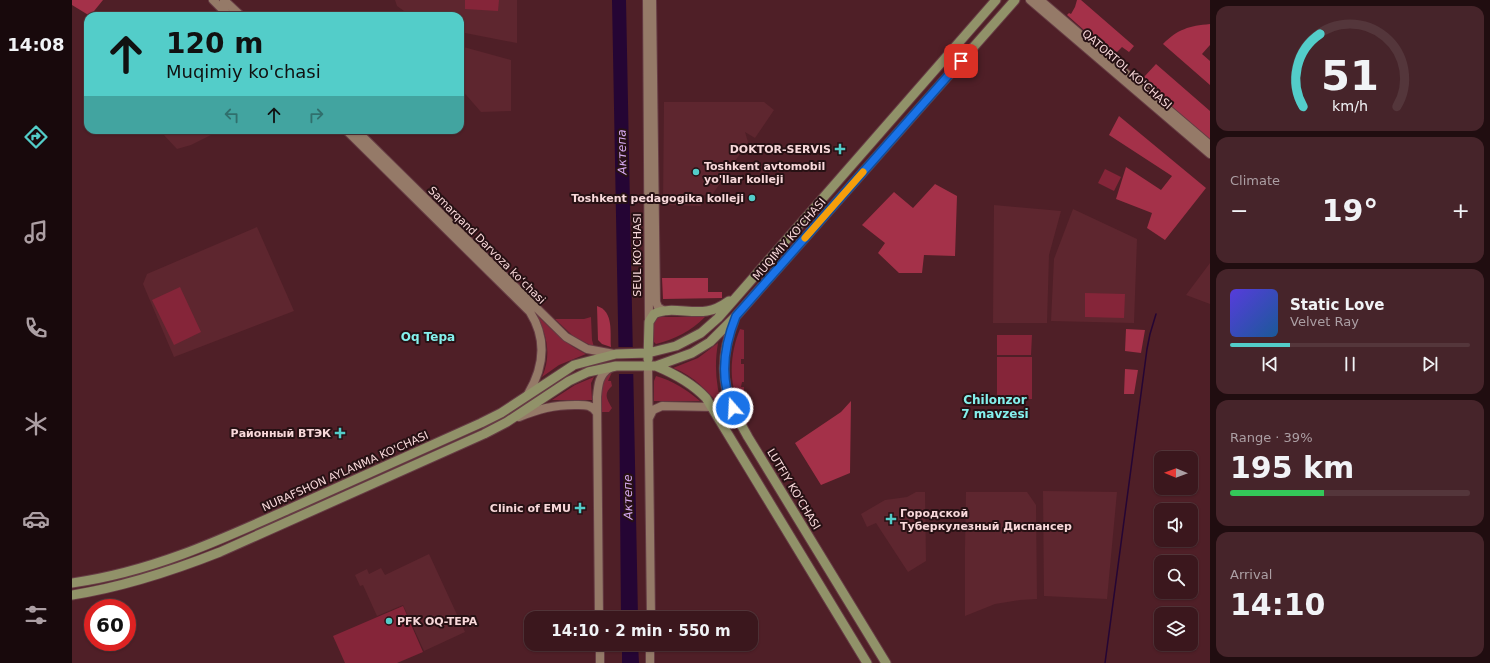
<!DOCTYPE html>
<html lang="en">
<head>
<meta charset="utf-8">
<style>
  body { margin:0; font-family:"DejaVu Sans",sans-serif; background:#46242a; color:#f1f3f6; height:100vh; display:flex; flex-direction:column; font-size:15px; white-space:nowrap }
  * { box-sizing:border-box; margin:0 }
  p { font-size:13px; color:#ac9fa4 }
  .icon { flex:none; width:22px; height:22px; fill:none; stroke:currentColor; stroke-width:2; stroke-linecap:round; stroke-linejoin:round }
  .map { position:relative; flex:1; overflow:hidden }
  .panel { display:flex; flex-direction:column; gap:6px; padding:6px; background:#200d10; width:280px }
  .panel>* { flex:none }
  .hud { position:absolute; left:12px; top:12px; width:380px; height:122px; border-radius:12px; box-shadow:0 1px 3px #0004,0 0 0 1px #54363b; background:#53cdc9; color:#111; overflow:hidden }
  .needle { width:26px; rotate:271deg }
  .tools { position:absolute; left:1082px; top:451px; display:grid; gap:8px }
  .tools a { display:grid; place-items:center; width:44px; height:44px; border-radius:8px; background:#3b171d; box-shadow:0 1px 3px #0004,0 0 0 1px #54363b; font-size:20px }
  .speed { position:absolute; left:12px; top:599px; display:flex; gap:8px; font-size:20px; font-weight:700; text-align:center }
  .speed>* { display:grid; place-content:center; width:52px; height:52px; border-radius:50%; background:#3b171d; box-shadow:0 1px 3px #0004,0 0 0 1px #54363b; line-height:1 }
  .speed .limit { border:6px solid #d22; background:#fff; color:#111 }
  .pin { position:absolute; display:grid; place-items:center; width:34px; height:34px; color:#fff; margin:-17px; border-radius:8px; box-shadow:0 2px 6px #0006 }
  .me { position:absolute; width:44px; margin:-22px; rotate:341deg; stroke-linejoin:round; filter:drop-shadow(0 0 3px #0008) }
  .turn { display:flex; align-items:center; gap:14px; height:84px; padding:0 16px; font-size:18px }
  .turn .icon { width:52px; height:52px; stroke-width:2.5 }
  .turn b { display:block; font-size:28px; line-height:34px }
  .lanes { display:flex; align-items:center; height:38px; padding:0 16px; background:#0003; justify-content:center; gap:20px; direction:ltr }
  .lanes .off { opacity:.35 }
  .big { font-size:30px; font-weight:800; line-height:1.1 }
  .panel .widget { flex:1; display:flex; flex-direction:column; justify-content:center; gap:6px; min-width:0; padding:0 14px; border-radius:12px; background:#46242a }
  .panel .dial { align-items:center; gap:0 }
  .dial svg { height:104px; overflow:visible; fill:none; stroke:#54363b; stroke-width:7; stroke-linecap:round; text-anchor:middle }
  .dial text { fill:#f1f3f6; stroke:none }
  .song { display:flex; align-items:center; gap:12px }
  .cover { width:48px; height:48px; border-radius:6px; background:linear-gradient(135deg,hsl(250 70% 55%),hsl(210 70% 35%)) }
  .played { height:4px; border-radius:2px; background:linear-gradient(90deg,#53cdc9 25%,#54363b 25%) }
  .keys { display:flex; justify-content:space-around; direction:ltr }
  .heat { display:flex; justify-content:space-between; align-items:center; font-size:22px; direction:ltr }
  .charge { height:6px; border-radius:3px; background:linear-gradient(90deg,#34c759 39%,#54363b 0) }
  .trip { position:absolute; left:452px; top:611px; width:234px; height:40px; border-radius:12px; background:#3b171d; box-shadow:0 1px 3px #0004,0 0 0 1px #54363b; font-weight:800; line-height:40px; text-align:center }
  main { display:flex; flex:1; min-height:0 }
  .tabs { display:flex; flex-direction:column; width:72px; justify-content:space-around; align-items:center; background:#18090c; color:#ac9fa4 }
  .tabs .icon { width:28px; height:28px }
  .tabs .selected { color:#53cdc9 }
  .tabs b { font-size:18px; color:#f1f3f6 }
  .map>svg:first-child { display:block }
  .built { fill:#5e262f }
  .green { fill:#852539 }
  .forest { fill:#a43149 }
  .water { fill:#250534 }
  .pier { fill:#4f1f27 }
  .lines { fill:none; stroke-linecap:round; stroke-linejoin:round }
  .stream { stroke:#250534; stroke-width:1.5 }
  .secondary-casing { stroke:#663c44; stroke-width:10 }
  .primary-casing { stroke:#663c44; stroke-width:11 }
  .secondary { stroke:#957a68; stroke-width:8 }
  .primary { stroke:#919269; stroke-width:9 }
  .route-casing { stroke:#114b97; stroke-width:10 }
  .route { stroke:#1a73e8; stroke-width:7 }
  .slow { stroke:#f59e0b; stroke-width:7 }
  .poi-dot { fill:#53cdc9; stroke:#271114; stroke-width:1.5 }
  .labels { text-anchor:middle; stroke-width:4; stroke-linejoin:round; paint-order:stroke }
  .street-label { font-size:11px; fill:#f8d8da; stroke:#271114 }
  .poi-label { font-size:11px; font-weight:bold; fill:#f8d8da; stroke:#271114; text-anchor:end }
  .water-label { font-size:12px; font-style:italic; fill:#d6aaf1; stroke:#271114 }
  .neighbourhood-label { font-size:12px; font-weight:bold; fill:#84f0ec; stroke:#271114 }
</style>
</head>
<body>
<main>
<nav class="tabs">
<b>14:08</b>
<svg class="icon selected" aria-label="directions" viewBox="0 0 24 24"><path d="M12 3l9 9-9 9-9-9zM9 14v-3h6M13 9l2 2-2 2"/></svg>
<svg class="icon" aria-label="music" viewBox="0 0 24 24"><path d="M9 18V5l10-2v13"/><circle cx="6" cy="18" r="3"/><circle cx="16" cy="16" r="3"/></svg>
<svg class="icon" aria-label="phone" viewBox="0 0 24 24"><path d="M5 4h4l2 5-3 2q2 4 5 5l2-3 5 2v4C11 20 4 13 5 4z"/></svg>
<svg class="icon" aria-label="climate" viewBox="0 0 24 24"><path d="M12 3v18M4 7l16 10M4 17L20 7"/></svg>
<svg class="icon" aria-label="car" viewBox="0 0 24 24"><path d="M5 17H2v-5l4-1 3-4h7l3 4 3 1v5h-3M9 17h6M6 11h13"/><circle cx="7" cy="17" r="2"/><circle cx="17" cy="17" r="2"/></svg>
<svg class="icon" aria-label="filters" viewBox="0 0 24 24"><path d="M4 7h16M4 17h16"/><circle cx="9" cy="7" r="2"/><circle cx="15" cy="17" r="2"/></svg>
</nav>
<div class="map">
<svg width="1138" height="663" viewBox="0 0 1138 663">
  <rect width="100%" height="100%" fill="#4f1f27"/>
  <path class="built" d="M323,0H445V43L388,32V16H339L325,6Z
    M388,46L439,60V111L409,112L388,88Z
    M592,102H692L702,110L683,138L673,132L676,142L640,195H629V206L591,205Z
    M89,130H149L119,145L105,149L90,133Z
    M922,205L989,211L977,255L975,323H921Z
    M1001,209L1065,239L1062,323L979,321L982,259Z
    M185,227L222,311L102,357L71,284L75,274Z
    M1138,263V304L1114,295Z
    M971,491L1045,492L1035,599L972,596Z
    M844,492H853L854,561L836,572L804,523L795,527L789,514L813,500L835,497Z
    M894,492H955L964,505L965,599L948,600L923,604L893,616V548Z
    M357,554L393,632L352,651L331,605L305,616L291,585L288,586L283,575L295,569L297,574L309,568L313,575Z"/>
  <path class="green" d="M393,0H427L426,11L393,9Z
    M1033,169L1049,177L1042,191L1026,183Z
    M108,287L129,332L102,345L80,300Z
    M1013,293L1053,294L1052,318L1013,317Z
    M463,313C479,329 493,344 514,354L487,365L470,377C480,355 475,333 463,313Z
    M519,317L520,340L522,347L501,336L483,319H512Z
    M585,317H633C619,331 603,339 584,344L581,341V322Z
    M668,329L672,330V359H669V364H672V382H670L669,387H672V399L668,403C655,383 659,350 668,329Z
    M925,335H960L959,355H925Z
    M646,343C642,366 644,387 651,409C636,392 623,376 601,368L626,358Z
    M925,357H960V399H925Z
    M540,372L536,381H539L540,386C531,394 535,399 540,408L537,412H529C529,396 525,381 540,372Z
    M584,376C601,381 614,389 628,401H582V381Z
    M522,377L519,383L520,400H480L503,385Z
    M331,606L351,652L325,663H273L261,636Z"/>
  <path class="forest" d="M0,0H31L18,16L0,5Z
    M1005,0H1009L1062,46L1057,52L1050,47L1044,53L1051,60L1049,63L995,15L997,13L999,14L1003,7Z
    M1138,24V45L1130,54L1138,61V85L1091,44C1106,29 1117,26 1138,24Z
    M1084,64L1138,111V140L1063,76L1066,73L1072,77Z
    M1047,116L1134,188L1093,240L1075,228L1080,213L1044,199L1054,167L1089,190L1100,176L1037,135Z
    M863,184L885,196L883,256L852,255L850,273H827L806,253L813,243L790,225L822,192L841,208Z
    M590,278H636V292H650V298L591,299Z
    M525,306C542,311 538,333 539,347L530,344L526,340Z
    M1054,329L1073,330L1069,353L1053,351Z
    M1053,369L1066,370L1062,394H1052Z
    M779,401L778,473L749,485L723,443L769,412Z"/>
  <path class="water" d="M540,0H554L566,618H549L547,376Z
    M550,644H566L567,663H550Z"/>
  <path class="pier" d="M545,347H562V374H545Z"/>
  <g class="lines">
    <path class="stream" d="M1033,663L1075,349L1078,334L1084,314"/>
    <defs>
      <path id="secondary" d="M141,0L157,16
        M152,0L169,16
        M575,0L577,322
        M580,0L584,302L586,307L592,311
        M958,0L1138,154
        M968,0L1138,145
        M274,130L458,312C475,339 472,367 456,394
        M284,130L494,337L515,349L542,354
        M576,366L579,618
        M447,417C467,409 481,405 503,405C512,405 520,404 525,413
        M577,418L581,410L590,406L640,407
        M527,618L525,397C526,385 527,374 538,368
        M528,644V663
        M578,663V644"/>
      <path id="primary" d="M662,321C652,347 648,377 659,403C663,415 670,426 676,437L814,663
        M576,359L577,322L582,314C597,306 618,314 635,311C643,310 650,306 657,301
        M584,366C603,374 620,383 634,398L795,663
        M0,583C78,572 144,542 215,510C279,481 344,452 409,423L429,413L502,365L544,354L576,353L604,346L629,333L646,318L924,0
        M0,595C51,587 100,571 148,552L412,434L435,422L497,381L516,372L544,366H584L620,353L638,342L664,316L943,0"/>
    </defs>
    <use href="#secondary" class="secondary-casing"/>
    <use href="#primary" class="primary-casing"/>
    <use href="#secondary" class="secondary"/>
    <use href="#primary" class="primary"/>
  </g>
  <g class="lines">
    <defs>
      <path id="route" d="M661,408C647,378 652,346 664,316L889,61"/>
    </defs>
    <use href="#route" class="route-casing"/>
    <use href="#route" class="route"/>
    <path class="slow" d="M733,238L791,172"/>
  </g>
  <g class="poi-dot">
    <path d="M766 143h4v4h4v4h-4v4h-4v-4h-4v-4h4z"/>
    <circle cx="624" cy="172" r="4"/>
    <circle cx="680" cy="198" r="4"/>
    <path d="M266 427h4v4h4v4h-4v4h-4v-4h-4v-4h4z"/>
    <path d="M506 502h4v4h4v4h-4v4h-4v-4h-4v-4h4z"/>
    <path d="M817 513h4v4h4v4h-4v4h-4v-4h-4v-4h4z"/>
    <circle cx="317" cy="621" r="4"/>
  </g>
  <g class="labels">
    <g class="street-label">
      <text transform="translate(1055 69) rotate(41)" y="4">QATORTOL KO'CHASI</text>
      <text transform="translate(717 239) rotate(-49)" y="4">MUQIMIY KO'CHASI</text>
      <text transform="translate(415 245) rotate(45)" y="4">Samarqand Darvoza koʻchasi</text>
      <text transform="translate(565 255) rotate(-90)" y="4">SEUL KO'CHASI</text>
      <text transform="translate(273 471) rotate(-24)" y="4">NURAFSHON AYLANMA KO'CHASI</text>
      <text transform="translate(722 489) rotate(59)" y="4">LUTFIY KO'CHASI</text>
    </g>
    <g class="poi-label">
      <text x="759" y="153">DOKTOR-SERVIS</text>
      <text x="632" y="170" text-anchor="start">Toshkent avtomobil<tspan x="632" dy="13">yo'llar kolleji</tspan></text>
      <text x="672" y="202">Toshkent pedagogika kolleji</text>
      <text x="259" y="437">Районный ВТЭК</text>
      <text x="499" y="512">Clinic of EMU</text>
      <text x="828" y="517" text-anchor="start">Городской<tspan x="828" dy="13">Туберкулезный Диспансер</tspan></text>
      <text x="325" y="625" text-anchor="start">PFK OQ-TEPA</text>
    </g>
    <g class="water-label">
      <text transform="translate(550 152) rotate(-91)" y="4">Актепа</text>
      <text transform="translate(556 497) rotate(-91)" y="4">Актепе</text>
    </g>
    <g class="neighbourhood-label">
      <text x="356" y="341">Oq Tepa</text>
      <text x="923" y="404">Chilonzor<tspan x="923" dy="14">7 mavzesi</tspan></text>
    </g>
  </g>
</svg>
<div class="tools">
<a><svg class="needle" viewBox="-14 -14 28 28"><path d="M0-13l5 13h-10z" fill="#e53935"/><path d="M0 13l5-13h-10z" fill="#ac9fa4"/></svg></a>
<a><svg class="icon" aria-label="sound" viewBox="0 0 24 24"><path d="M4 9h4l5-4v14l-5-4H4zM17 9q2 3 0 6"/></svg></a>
<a><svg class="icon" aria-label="search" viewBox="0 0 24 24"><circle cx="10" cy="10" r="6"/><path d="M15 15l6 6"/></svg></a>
<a><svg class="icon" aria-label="layers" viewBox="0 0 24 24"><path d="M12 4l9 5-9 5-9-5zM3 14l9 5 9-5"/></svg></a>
</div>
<div class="speed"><div class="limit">60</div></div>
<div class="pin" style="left:889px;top:61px;background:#d93025"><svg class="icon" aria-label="arrive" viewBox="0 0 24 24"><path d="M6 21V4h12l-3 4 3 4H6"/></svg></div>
<svg class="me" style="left:661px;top:408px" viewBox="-20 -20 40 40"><circle r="17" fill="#1a73e8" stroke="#fff" stroke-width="3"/><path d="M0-11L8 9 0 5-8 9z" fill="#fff"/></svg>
<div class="trip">14:10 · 2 min · 550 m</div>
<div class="hud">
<div class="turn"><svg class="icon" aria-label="ahead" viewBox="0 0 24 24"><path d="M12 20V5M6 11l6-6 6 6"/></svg><div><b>120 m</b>Muqimiy ko'chasi</div></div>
<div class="lanes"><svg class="icon off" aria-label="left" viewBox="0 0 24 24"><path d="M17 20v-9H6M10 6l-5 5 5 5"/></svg><svg class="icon" aria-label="ahead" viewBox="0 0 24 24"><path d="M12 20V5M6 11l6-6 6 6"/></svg><svg class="icon off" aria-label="right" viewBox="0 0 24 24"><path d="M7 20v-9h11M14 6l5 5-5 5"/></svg></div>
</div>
</div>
<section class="panel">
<div class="widget dial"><svg viewBox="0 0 100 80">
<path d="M14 69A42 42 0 1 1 86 69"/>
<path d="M14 69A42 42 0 0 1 27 13" stroke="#53cdc9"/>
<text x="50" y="56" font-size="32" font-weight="700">51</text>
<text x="50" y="72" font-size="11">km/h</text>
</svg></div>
<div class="widget"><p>Climate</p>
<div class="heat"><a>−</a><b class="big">19°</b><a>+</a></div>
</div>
<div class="widget">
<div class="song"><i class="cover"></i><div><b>Static Love</b><p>Velvet Ray</p></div></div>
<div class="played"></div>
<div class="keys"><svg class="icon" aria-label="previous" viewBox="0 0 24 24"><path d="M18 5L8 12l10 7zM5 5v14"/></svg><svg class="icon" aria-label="pause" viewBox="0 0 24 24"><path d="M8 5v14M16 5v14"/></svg><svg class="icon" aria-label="next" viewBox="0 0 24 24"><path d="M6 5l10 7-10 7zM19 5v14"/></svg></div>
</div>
<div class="widget"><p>Range · 39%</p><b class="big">195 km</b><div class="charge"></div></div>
<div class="widget"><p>Arrival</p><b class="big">14:10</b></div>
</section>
</main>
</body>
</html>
